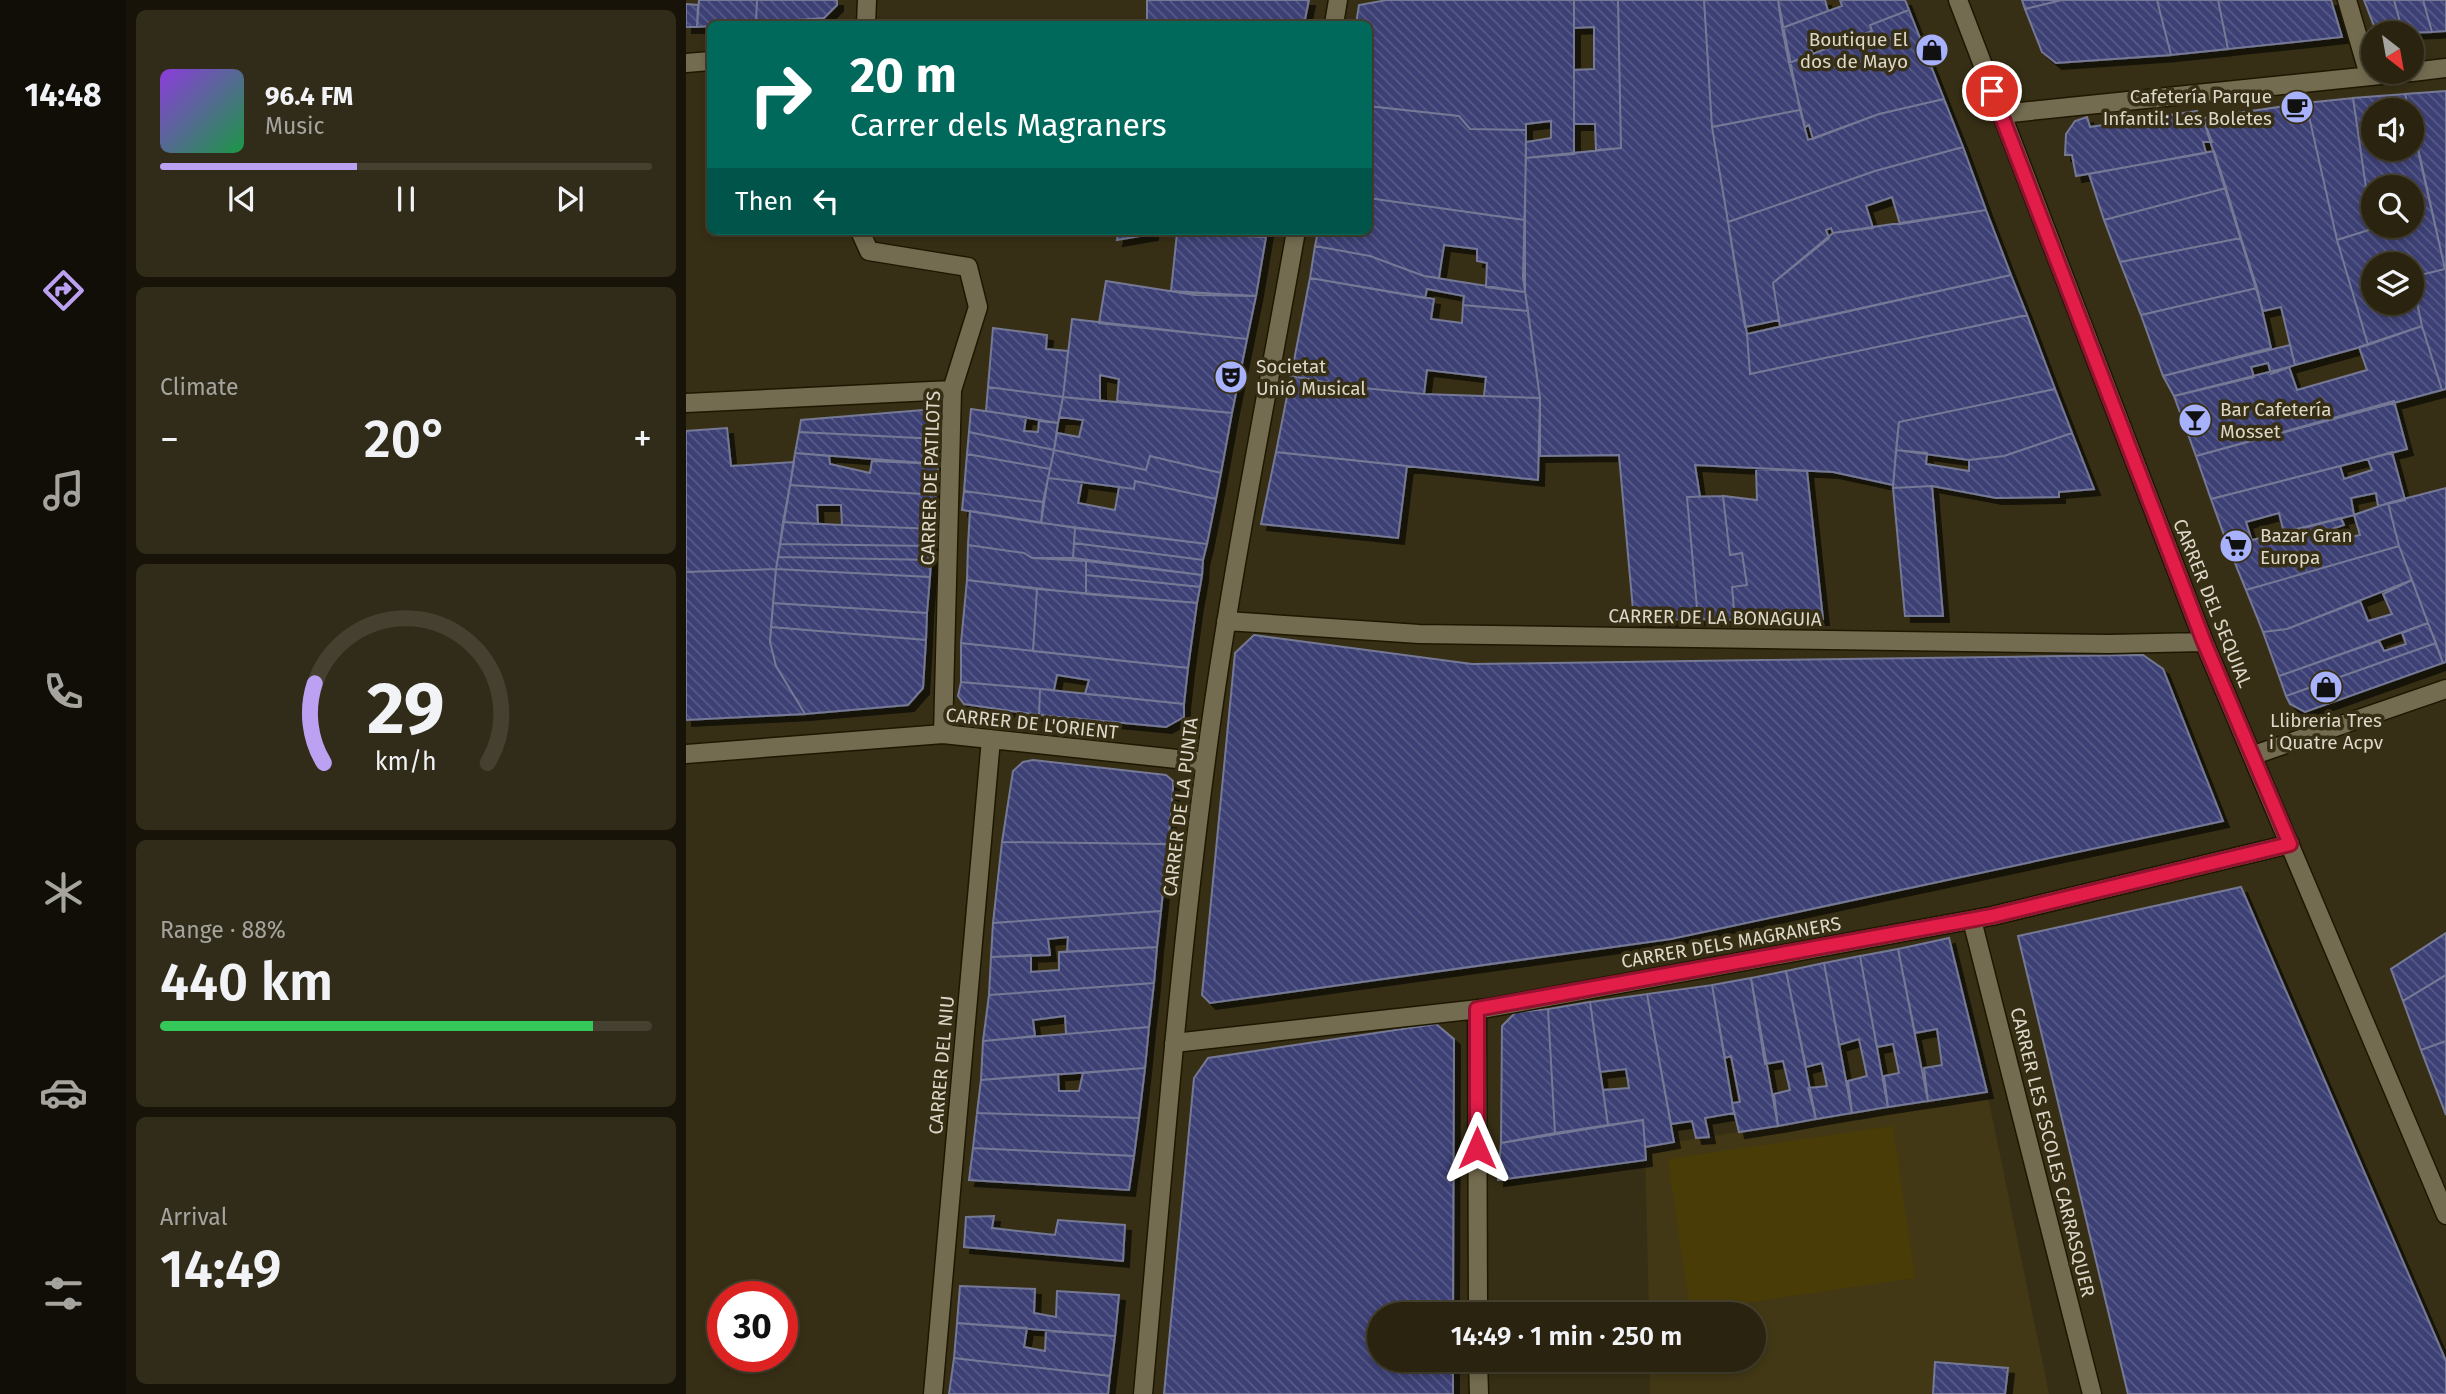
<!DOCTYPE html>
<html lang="en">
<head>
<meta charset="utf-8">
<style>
  body { margin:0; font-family:"Fira Sans",sans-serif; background:#312b19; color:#f1f3f6; height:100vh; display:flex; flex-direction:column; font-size:26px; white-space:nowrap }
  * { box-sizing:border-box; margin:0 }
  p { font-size:23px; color:#a5a49f }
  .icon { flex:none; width:38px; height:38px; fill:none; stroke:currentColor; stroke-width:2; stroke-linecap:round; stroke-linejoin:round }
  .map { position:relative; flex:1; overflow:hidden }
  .sheet { display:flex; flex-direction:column; gap:10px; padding:10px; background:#171309; width:560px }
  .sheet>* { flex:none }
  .guide { position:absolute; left:21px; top:21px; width:665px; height:214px; border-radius:10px; box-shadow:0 4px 10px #0003,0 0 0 2px #454030; background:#00695c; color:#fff; overflow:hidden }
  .needle { width:46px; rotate:149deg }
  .controls { position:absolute; left:1675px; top:21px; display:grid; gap:14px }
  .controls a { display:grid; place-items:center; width:63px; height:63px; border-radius:50%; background:#292310; box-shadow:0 4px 10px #0003,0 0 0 2px #454030; font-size:35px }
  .speed { position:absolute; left:21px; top:1281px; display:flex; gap:14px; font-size:35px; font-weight:700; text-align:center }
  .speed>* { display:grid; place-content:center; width:91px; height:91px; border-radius:50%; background:#292310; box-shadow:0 4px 10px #0003,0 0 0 2px #454030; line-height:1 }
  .speed .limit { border:10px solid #d22; background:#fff; color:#111 }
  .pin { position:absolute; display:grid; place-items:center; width:60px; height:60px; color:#fff; margin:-30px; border:4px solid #fff; border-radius:50%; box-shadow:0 2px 7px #0007 }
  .me { position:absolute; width:77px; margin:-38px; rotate:0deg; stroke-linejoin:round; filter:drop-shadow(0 0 5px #0008) }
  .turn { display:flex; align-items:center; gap:24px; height:147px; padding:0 28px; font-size:32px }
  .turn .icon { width:91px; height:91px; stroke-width:2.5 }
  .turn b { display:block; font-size:49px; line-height:60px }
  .then { display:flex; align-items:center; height:66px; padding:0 28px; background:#0003; gap:14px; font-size:26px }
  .big { font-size:52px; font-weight:600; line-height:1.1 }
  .sheet .widget { flex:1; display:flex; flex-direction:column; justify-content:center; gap:10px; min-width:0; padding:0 24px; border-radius:10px; background:#312b19 }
  .sheet .dial { align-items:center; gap:0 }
  .dial svg { height:182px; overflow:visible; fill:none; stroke:#454030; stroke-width:7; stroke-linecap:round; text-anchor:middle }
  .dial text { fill:#f1f3f6; stroke:none }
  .song { display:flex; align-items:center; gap:21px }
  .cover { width:84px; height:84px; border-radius:10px; background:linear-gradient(135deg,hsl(270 70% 55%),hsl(140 70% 35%)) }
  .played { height:7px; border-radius:4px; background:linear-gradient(90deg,#bca0f2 40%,#454030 40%) }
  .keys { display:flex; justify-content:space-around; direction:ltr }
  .heat { display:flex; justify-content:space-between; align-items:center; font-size:38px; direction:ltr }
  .charge { height:10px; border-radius:5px; background:linear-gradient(90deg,#34c759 88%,#454030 0) }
  .trip { position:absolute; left:681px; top:1302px; width:399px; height:70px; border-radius:35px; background:#292310; box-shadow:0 4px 10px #0003,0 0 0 2px #454030; font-weight:600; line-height:70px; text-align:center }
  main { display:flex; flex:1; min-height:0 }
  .menu { display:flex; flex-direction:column; width:126px; justify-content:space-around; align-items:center; background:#100e06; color:#a5a49f }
  .menu .icon { width:49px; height:49px }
  .menu .on { color:#bca0f2 }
  .menu b { font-size:32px; color:#f1f3f6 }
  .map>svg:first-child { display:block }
  .built { fill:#423816 }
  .grass { fill:#493c06 }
  .building { fill:url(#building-back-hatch); stroke:#757995; stroke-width:2; fill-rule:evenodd; filter:url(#shadow) }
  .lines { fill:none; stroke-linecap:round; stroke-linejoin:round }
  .minor-casing { stroke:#1e1700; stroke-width:21 }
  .minor { stroke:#746c50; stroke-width:18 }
  .route-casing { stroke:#92132f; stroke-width:18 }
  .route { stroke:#e11d48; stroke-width:12 }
  .labels { text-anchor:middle; stroke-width:7; stroke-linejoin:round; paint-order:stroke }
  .poi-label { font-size:19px; fill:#dcd7c8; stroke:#372f15; text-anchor:start }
  .street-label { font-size:19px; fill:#dcd7c8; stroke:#372f15 }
</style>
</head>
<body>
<main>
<nav class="menu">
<b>14:48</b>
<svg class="icon on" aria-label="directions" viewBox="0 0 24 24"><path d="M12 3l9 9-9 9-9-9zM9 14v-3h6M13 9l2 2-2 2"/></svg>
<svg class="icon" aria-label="music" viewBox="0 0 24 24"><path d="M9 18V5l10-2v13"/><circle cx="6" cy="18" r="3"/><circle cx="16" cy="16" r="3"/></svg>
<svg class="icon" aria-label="phone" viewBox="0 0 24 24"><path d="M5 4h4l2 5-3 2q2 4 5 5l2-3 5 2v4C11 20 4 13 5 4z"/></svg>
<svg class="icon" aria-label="climate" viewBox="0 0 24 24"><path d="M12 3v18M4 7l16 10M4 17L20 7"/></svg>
<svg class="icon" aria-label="car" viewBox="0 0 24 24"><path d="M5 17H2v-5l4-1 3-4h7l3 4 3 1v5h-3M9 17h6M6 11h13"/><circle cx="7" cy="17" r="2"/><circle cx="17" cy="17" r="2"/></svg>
<svg class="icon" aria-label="filters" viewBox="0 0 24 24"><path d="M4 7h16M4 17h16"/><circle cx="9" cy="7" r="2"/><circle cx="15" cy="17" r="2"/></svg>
</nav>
<section class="sheet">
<div class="widget">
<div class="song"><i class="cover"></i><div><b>96.4 FM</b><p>Music</p></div></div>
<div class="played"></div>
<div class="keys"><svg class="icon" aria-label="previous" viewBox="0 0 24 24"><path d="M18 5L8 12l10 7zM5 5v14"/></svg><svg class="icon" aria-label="pause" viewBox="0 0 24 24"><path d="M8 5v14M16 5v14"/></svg><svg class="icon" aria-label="next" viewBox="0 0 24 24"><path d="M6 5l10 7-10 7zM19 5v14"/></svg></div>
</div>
<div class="widget"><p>Climate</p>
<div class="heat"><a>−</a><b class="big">20°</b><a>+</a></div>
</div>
<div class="widget dial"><svg viewBox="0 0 100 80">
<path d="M14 69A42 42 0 1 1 86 69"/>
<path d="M14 69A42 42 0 0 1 10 34" stroke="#bca0f2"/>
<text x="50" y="56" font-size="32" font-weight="700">29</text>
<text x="50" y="72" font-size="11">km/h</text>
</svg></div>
<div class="widget"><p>Range · 88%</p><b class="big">440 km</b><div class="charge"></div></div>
<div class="widget"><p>Arrival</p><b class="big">14:49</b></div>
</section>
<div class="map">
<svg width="1760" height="1394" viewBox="0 0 1760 1394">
  <defs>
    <pattern id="building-back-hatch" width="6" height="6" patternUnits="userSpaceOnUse" patternTransform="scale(1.75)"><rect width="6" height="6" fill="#3c4075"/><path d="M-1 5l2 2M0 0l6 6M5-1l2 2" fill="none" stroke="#585b87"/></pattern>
    <filter id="shadow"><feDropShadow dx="6" dy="6" stdDeviation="0" flood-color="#0009"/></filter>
  </defs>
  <rect width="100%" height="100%" fill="#372f15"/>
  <path class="built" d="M1301,1092L1363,1394H964L963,1360H1068V1314H963L959,1147Z"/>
  <path class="grass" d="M1207,1126L1229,1278L1004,1311L982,1159Z"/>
  <path class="building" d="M13,0H71L70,23L11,27Z
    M71,0H151V5L138,18L70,23Z
    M461,0H623L618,24H461Z
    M701,0H888V154L840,158V142L865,138V121L840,124V130L784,129L773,116L682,106V24H670L673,5Z
    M888,0H932L935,148L910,150L909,124H888V70L908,69V27L888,28Z
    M932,0H1018L1026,127L1061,334L1064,374L1341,315L1369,389L1213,422L1207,485L1147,472L1009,465L1014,497H1001L1012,619L948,621L933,455L854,456V398L837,277L840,158L935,148Z
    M1018,0H1092L1114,110L1026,127Z
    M1092,0H1139L1142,11L1096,28Z
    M1154,0H1219L1223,10L1184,25L1186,31L1140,49L1135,35L1121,40L1127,54L1103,63L1096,28L1156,6Z
    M1336,0H1376L1339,9Z
    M1376,0H1471L1485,55L1370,63L1356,52L1339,9Z
    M1471,0H1532L1542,49L1485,55Z
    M1532,0H1645L1656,37L1542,49Z
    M1678,0H1708L1717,33L1690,31Z
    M1708,0H1737L1746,32L1717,33Z
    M1737,0H1760V31L1746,32Z
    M0,4L12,5L11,27H0Z
    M1223,10L1258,99L1193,114L1127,139L1123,125L1119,127L1103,63L1186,31L1184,25Z
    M1760,91V389L1756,390L1736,326L1726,277L1759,269L1719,94Z
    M1719,94L1723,110H1687V149H1726V121L1759,269L1726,277V264H1687V303H1726V281L1736,326L1682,345L1651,240L1686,229L1667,98ZM1687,187H1726V226H1687Z
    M1667,98L1686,229L1651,240L1620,103Z
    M1258,99L1277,147L1189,171L1042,222L1026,127L1114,110L1122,140L1193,114Z
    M1620,103L1651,240L1682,345L1609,365L1595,307L1577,311L1517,118Z
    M682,106L773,116L784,129L840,130L839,220L682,198Z
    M1511,111L1510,119L1517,118L1526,142H1517L1520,153L1390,176L1386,155H1379L1380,134L1389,121L1401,117L1404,127Z
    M1277,147L1300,210L1214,224L1206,197L1180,206L1187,228L1147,233L1145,228L1140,230L1143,238L1087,283L1093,320L1059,327L1042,222L1189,171Z
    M1528,151L1540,188L1418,220L1403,174Z
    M1540,188L1555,238L1434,262L1418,220Z
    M682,198L839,220V292L800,287L801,263L791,261V249L758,245L753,278L738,276L684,256L629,246L632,231H682Z
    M1300,210L1325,275L1094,326L1087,283L1147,233Z
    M433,231H466V234L431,240Z
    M492,231H581L580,237Z
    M491,233L580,237L570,296L485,291Z
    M1555,238L1571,288L1455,315L1434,262Z
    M629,246L684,256L738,276L839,292L842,311L777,305L778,296L741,289L739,298L624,278Z
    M1325,275L1341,315L1064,374L1061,334Z
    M624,278L748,299L745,319L776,323L777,305L842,311L854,398L798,396L800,377L741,370L738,394L667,387L605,376Z
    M420,281L509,295L570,296L561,339L413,323Z
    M1571,288L1585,348L1477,376L1455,315Z
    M386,319L561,339L546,413L431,401L433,379L414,375V401L377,397Z
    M1736,326L1756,390L1510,456L1488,396L1603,367L1611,390L1681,370L1673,347Z
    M307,328L361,335L360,349L382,351L377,397L302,387Z
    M1604,345L1609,365L1585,374L1582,363L1565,367L1568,377L1488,396L1477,376Z
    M605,376L667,387L738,394L854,398L852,480L590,452Z
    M302,387L377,397L372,423L300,411Z
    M1369,389L1386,433L1318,456L1283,460L1210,450L1213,422Z
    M377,397L546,413L535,473L464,456L460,470L368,450L371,433L393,437L397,420L373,417Z
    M1708,401L1721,449L1525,499L1510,456Z
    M285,409L340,417L338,431L352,432L353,421L372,423L368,450L283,432Z
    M237,410L253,424L252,439L113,432L115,420Z
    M41,428L45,466L108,462L90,569L0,572V431Z
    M113,432L252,439V464L109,453Z
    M283,432L368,450L364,469L281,454Z
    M1386,433L1408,489L1373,492V497L1310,498L1246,486L1207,488L1210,450L1241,453L1240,464L1283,471V460L1318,456Z
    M368,450L460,470L464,456L535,473L530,499L449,481L448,489L362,478Z
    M590,452L721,466L712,538L575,524Z
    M1706,452L1719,500L1692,506L1690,493L1665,498L1668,515L1598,533L1593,513L1560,522L1566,541L1542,546L1525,499L1654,466L1658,479L1686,470L1682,459Z
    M109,453L143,456L144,464L184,473L186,461L252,464L250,495L104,485Z
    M281,454L364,469L357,502L278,491Z
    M1070,469L1121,471L1137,619L1049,620L1046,587L1061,585L1056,553L1044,555L1037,496L1071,500Z
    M362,478L396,482L392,503L429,510L433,487L448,489L449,481L530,499L521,544L355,523Z
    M104,485L250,495L247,529L156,525L155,505H131L132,524L97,522Z
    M1246,486L1257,616H1219L1207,488Z
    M1760,488V662L1757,663L1713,546L1702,503Z
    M278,491L357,502L355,523L276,510Z
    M1037,496L1044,555L1056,553L1061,585L1046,587L1049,620L1012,619L1001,497Z
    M1702,503L1713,546L1560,590L1542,546L1655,518L1658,525L1646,529L1649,540L1674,535L1668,515Z
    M284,511L389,528L387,558H346L338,553L282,545Z
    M97,522L156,525L247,529L245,546L94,544Z
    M389,528L521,544L517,560L388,543Z
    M388,543L517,560L516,575L387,558Z
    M94,544L245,546V560L92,557Z
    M282,545L338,553L346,558L400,561V594L281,580Z
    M1713,546L1726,580L1601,629L1577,632L1560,590Z
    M92,557L245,560L244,577L90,569Z
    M400,561L516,575L514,587L400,575Z
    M90,569L84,642L90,666L119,714L0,720V572Z
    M90,569L244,577L241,613L87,603Z
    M400,575L514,587L511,603L400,594Z
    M281,580L351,589L347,651L275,643Z
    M1726,580L1742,623L1593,676L1577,632L1601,629L1674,601L1682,621L1706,614L1697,594Z
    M351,589L511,603L502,668L347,651Z
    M87,603L241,613L240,640L85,627Z
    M1742,623L1750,643L1600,696L1593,676L1693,641L1698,651L1720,644L1716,633Z
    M85,627L240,640L237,688L222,705L119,714L90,666L84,642Z
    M568,635L786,664L1457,655L1477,669L1537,821L985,939L524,1003L516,995L549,653Z
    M275,643L502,668L498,704L399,694L403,680L371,675L368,690L275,682Z
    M1750,643L1757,663L1619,712L1604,704L1600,696Z
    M275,682L354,689L353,715L278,704L272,696Z
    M354,689L498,704V717L480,727L353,715Z
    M347,760L480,775L487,781V791L482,844L316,842L327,771L337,762Z
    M316,842L482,844L475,911L307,923Z
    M1555,887L1760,1361V1394H1442L1332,936Z
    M475,911L471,947L381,952L382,937L362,939L364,955L305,957L307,923Z
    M1760,933V975L1717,1001L1705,969Z
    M1263,938L1301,1092L1242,1101L1238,1068L1256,1065L1251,1029L1229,1033L1212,949Z
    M471,947L468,983L303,995L305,957L345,955V972L373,970V952Z
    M1212,949L1242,1101L1202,1107L1198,1076L1213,1073L1207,1044L1191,1047L1174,956Z
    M1174,956L1202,1107L1166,1113L1162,1081L1181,1076L1173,1039L1153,1045L1138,963Z
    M1138,963L1166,1113L1130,1119L1122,1088L1141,1086L1136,1063L1120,1067L1100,971Z
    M1100,971L1130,1119L1092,1126L1088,1094L1104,1090L1097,1061L1079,1064L1065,978Z
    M1760,975V1041L1735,1050L1717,1001Z
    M1065,978L1092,1126L1053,1132L1046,1103L1054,1102L1045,1056L1039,1058L1026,985Z
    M468,983L463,1027L380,1034L379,1016L347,1020L349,1036L297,1041L303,995Z
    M1026,985L1048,1113L1019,1118L1023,1137L1010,1138L1006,1121L985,1124L961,994Z
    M961,994L988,1142L959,1147L957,1120L922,1125L917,1090L943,1088L940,1069L914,1072L904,1002Z
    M904,1002L922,1125L869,1133L862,1009Z
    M862,1009L869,1133L815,1143L816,1026L830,1012Z
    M750,1024L768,1039L767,1314H693V1360H767V1394H478L508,1078L522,1058Z
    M463,1027L459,1068L295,1080L297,1041Z
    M1760,1041V1115L1735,1050Z
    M459,1068L453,1118L291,1113L295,1080L372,1074L373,1091H393L397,1073Z
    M291,1113L453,1118L448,1156L287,1148Z
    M957,1120L960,1160L812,1180L815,1143Z
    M287,1148L448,1156L443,1190L283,1180Z
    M308,1216L306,1228L369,1235L372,1220L439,1225L437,1261L278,1247L280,1217Z
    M274,1286L349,1289L348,1313L370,1317L371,1291L433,1295L429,1336L271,1323Z
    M271,1323L341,1328L338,1347L359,1351L360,1331L429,1336L424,1376L268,1358Z
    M268,1358L424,1376L422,1394H263Z
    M1249,1362L1322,1368L1319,1394H1247Z"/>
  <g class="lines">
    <defs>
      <path id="minor" d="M1272,0L1518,642L1760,1215
        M1661,0L1683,75
        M180,24L181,0
        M648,24L652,0
        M0,63L24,61
        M1726,72L1760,68
        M1315,114L1724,72
        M174,231L183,251L282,267L292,307L266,390L257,734
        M0,403L266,390
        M540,621L733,634L1423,644L1518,642
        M0,754L257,734L519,762
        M1568,755L1760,689
        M1286,920L1406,1394
        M791,1009L792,1314
        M488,1043L802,1008L1306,916L1604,844
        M792,1360L793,1394
        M247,1394L305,739
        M457,1394C476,1183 492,970 520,760C543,583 579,407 610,231"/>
    </defs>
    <use href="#minor" class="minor-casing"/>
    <use href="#minor" class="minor"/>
  </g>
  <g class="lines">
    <defs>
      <path id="route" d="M791,1148V1009L1306,916L1604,844L1518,642L1306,91"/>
    </defs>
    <use href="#route" class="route-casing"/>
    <use href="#route" class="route"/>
  </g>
  <defs>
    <symbol id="shop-disc" viewBox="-11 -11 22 22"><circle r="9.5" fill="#a7b1fc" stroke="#372f15"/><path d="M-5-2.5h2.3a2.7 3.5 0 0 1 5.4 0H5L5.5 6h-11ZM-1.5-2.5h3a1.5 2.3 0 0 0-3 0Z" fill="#111"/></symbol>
    <symbol id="cafe-disc" viewBox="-11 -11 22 22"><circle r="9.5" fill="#a7b1fc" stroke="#372f15"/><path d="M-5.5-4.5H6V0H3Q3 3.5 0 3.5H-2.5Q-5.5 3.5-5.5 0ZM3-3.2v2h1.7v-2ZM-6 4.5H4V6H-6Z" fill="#111"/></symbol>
    <symbol id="theatre-disc" viewBox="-11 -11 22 22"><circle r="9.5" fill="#a7b1fc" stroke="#372f15"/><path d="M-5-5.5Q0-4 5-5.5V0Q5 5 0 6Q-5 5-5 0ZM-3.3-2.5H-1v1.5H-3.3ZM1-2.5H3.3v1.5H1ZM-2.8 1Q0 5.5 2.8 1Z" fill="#111"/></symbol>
    <symbol id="bar-disc" viewBox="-11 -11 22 22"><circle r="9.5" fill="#a7b1fc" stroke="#372f15"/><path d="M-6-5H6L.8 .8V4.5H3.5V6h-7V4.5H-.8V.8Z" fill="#111"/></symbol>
    <symbol id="supermarket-disc" viewBox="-11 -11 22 22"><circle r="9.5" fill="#a7b1fc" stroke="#372f15"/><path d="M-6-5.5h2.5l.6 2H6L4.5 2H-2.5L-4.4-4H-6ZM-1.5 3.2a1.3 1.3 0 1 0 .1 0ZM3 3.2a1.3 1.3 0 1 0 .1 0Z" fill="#111"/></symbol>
  </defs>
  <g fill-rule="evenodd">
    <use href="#shop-disc" x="1227" y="31" width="38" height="38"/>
    <use href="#cafe-disc" x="1592" y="88" width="38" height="38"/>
    <use href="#theatre-disc" x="526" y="358" width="38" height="38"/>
    <use href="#bar-disc" x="1490" y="401" width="38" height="38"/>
    <use href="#supermarket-disc" x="1531" y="527" width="38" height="38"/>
    <use href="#shop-disc" x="1621" y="668" width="38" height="38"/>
  </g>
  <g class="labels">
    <g class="poi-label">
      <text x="1222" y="46" text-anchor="end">Boutique El<tspan x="1222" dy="22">dos de Mayo</tspan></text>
      <text x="1586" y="103" text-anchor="end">Cafetería Parque<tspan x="1586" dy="22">Infantil: Les Boletes</tspan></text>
      <text x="570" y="373">Societat<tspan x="570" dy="22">Unió Musical</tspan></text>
      <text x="1534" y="416">Bar Cafetería<tspan x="1534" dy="22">Mosset</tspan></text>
      <text x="1574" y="542">Bazar Gran<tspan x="1574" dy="22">Europa</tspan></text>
      <text x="1640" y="727" text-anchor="middle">Llibreria Tres<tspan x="1640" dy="22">i Quatre Acpv</tspan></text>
    </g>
    <g class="street-label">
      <text transform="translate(244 478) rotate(-88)" y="7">CARRER DE PATILOTS</text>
      <text transform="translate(1527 603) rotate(68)" y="7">CARRER DEL SEQUIAL</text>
      <text transform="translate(1029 617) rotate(1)" y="7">CARRER DE LA BONAGUIA</text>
      <text transform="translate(346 723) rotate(6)" y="7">CARRER DE L'ORIENT</text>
      <text transform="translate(494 807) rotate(-83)" y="7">CARRER DE LA PUNTA</text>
      <text transform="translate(1045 942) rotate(-10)" y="7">CARRER DELS MAGRANERS</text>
      <text transform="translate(255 1065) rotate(-85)" y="7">CARRER DEL NIU</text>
      <text transform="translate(1367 1152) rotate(76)" y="7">CARRER LES ESCOLES CARRASQUER</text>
    </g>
  </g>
</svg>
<div class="controls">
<a><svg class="needle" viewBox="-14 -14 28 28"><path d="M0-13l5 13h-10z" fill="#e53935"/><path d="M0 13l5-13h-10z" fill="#a5a49f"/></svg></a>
<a><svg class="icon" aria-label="sound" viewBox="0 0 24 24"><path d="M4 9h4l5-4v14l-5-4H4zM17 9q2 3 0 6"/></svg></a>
<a><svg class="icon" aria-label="search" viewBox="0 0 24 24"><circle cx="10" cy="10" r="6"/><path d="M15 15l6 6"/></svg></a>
<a><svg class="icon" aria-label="layers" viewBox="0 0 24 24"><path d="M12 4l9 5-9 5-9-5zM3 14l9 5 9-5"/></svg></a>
</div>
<div class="speed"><div class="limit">30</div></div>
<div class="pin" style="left:1306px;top:91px;background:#d93025"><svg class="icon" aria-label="arrive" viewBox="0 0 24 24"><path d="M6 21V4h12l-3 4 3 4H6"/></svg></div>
<svg class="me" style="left:791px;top:1148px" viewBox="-20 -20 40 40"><path d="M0-17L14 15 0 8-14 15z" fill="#e11d48" stroke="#fff" stroke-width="4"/></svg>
<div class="trip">14:49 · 1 min · 250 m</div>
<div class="guide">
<div class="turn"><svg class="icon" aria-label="right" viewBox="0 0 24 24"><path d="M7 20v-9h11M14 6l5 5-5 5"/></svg><div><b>20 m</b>Carrer dels Magraners</div></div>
<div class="then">Then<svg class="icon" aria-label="left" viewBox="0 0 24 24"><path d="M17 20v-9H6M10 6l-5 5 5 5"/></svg></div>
</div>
</div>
</main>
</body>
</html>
